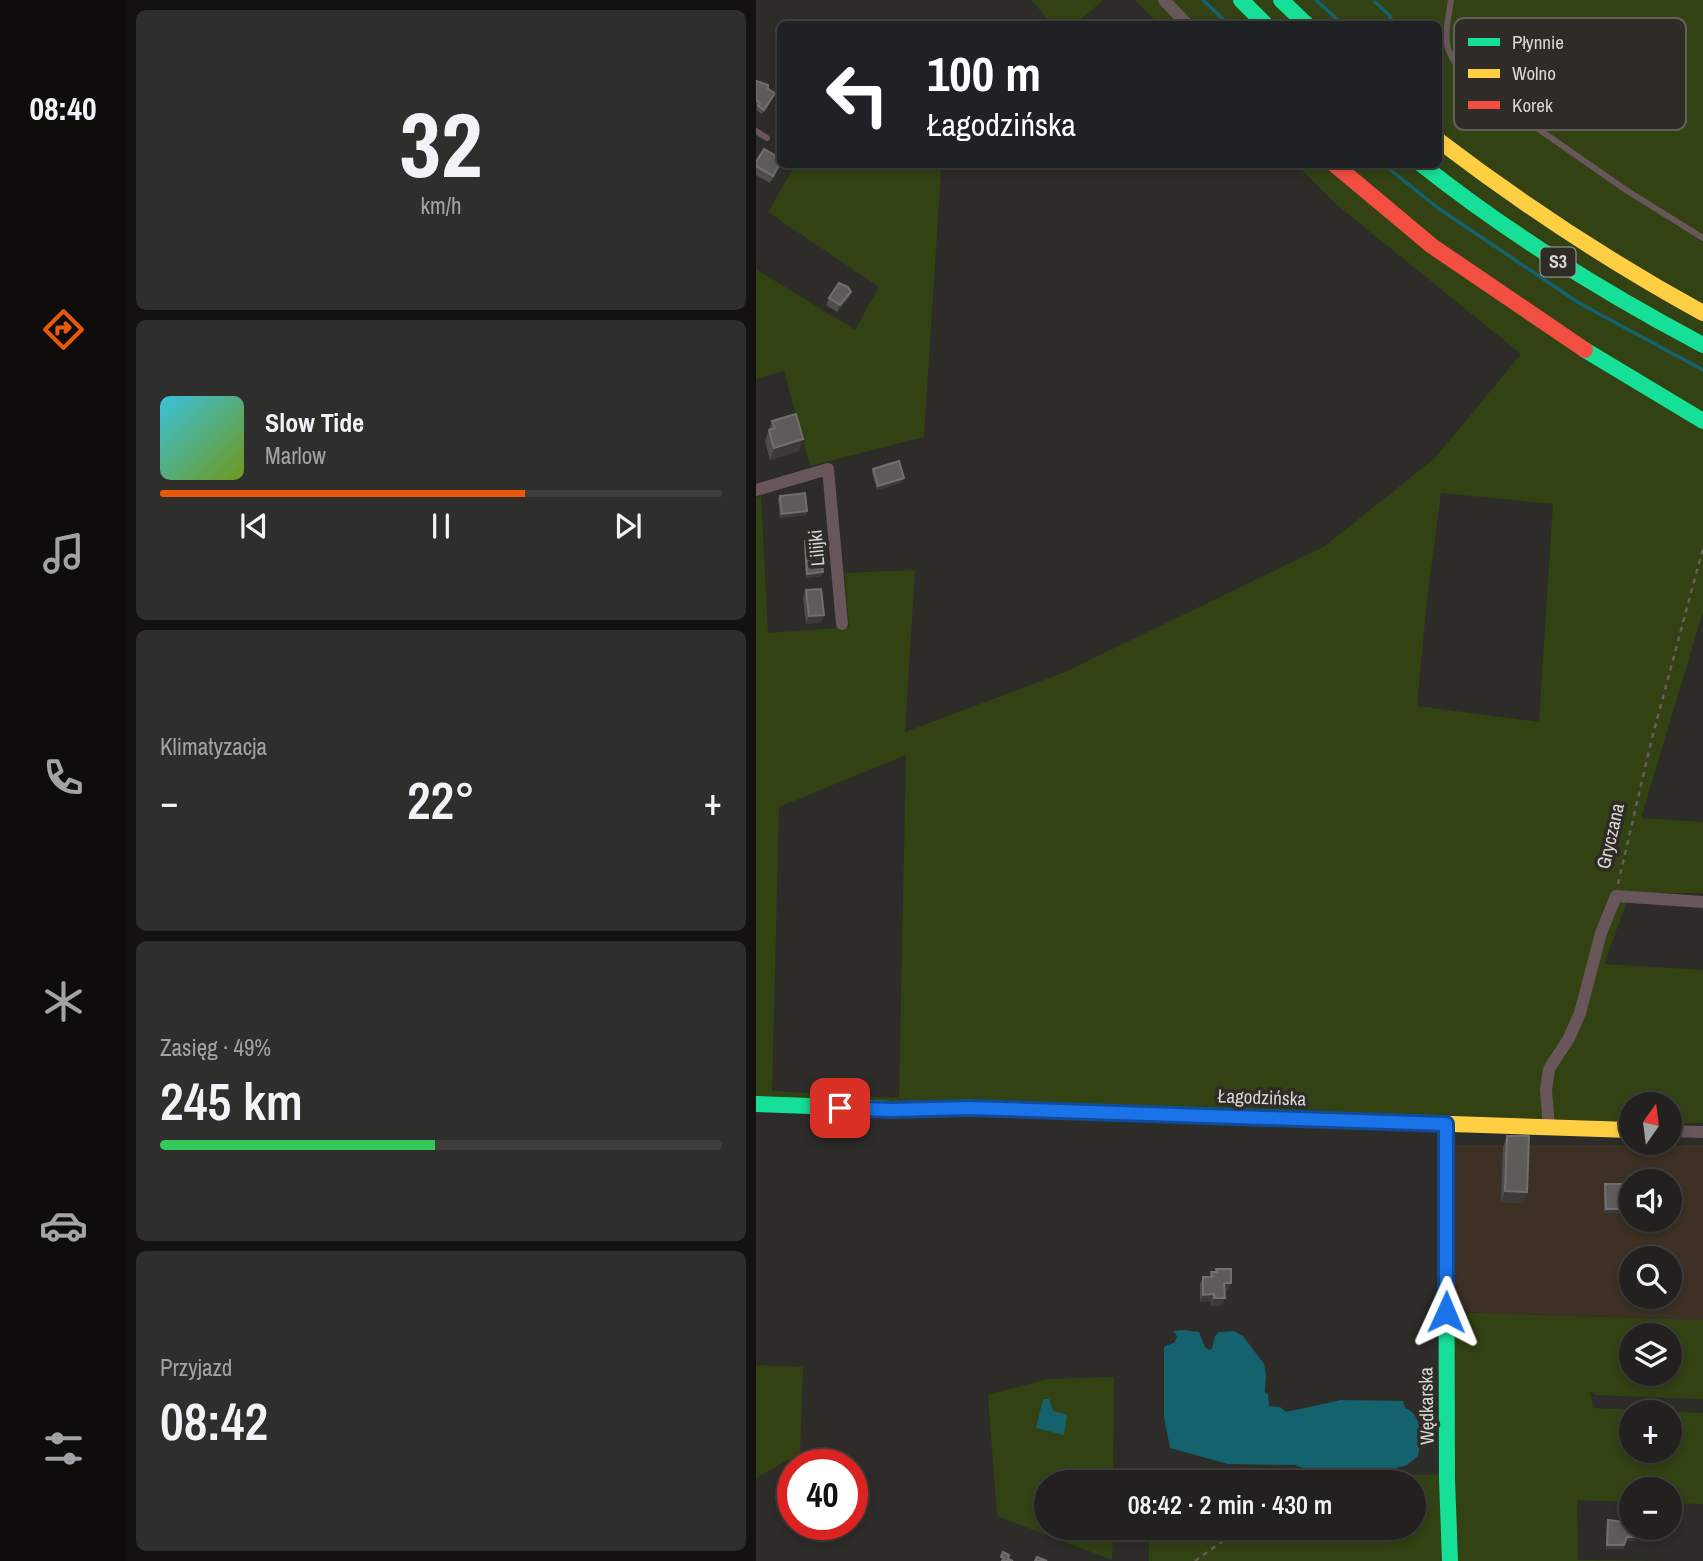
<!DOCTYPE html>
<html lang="pl">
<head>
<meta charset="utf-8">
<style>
  body { margin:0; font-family:"Archivo Narrow",sans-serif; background:#2e2e2c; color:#f1f3f6; height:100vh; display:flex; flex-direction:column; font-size:26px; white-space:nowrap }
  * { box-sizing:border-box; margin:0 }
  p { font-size:23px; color:#a2a3a4 }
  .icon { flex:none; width:38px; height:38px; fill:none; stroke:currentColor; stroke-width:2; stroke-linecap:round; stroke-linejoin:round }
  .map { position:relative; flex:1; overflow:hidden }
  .details { display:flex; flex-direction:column; gap:10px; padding:10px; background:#131211; width:630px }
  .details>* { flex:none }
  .hud { position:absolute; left:21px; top:21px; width:665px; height:147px; border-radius:10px; box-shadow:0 4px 10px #0003,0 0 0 2px #3f3e3d; background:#202124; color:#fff; overflow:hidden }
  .needle { width:46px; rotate:14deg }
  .buttons { position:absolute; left:863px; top:1092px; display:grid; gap:14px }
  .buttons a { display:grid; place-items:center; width:63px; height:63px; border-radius:50%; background:#22211f; box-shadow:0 4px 10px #0003,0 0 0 2px #3f3e3d; font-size:35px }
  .speed { position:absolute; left:21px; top:1449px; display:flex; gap:14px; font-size:35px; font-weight:700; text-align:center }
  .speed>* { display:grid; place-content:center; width:91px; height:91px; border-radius:50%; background:#22211f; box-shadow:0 4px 10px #0003,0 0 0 2px #3f3e3d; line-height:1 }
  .speed .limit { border:10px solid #d22; background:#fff; color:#111 }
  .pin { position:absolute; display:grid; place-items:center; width:60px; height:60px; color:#fff; margin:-30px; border-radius:14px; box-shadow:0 4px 10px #0006 }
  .me { position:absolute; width:77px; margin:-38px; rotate:1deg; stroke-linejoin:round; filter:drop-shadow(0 0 5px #0008) }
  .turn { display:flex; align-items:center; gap:24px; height:147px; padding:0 35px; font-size:32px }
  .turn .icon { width:91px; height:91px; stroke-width:2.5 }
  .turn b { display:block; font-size:49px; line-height:60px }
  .big { font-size:52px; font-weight:600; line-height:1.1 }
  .details .tile { flex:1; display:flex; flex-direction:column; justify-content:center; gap:10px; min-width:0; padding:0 24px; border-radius:10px; background:#2e2e2c }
  .details .dial { align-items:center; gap:0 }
  .dial b { font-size:91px; line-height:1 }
  .song { display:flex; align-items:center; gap:21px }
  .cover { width:84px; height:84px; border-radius:10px; background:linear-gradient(135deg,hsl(190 70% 55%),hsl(80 70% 35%)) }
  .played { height:7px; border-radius:4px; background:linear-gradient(90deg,#ea580c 65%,#3f3e3d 65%) }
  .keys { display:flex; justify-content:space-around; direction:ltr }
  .heat { display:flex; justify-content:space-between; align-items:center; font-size:38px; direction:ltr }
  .charge { height:10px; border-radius:5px; background:linear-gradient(90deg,#34c759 49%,#3f3e3d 0) }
  .trip { position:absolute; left:278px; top:1470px; width:392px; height:70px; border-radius:35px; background:#22211f; box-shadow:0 4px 10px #0003,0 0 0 2px #3f3e3d; font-weight:600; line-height:70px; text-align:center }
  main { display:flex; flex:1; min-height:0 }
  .menu { display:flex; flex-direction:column; width:126px; justify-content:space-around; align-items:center; background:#0e0d0c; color:#a2a3a4 }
  .menu .icon { width:49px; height:49px }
  .menu .active { color:#ea580c }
  .menu b { font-size:32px; color:#f1f3f6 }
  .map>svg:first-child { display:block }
  .industrial { fill:#3c3124; fill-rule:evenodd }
  .green { fill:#324213; fill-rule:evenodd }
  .water { fill:#14626d }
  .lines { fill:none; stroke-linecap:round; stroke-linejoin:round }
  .stream { stroke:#14626d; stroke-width:3.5 }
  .path { stroke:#675b5d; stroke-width:2.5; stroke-dasharray:5 5; stroke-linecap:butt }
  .lane { stroke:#69565b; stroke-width:6 }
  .street { stroke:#69565b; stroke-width:12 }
  .fast { stroke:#16e098; stroke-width:16 }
  .slow { stroke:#ffcf43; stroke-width:16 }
  .jam { stroke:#f24e42; stroke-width:16 }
  .wall { fill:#4f4d4b }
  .shaded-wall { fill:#3c3a37 }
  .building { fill:#5e5c5a; stroke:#716f6d; stroke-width:2 }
  .route-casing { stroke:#114b97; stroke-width:18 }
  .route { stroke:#1a73e8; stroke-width:12 }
  .labels { text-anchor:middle; stroke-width:7; stroke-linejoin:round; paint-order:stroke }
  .shield { fill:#2f2c28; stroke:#a5a3a0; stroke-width:2 }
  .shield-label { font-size:18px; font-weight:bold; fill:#d8d6d3 }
  .street-label { font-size:19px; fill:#d8d6d3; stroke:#2f2c28 }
  .key { fill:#2f2c28; stroke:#625f5b; stroke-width:2 }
  .key-label { font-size:19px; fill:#d8d6d3 }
</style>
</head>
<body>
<main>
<nav class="menu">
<b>08:40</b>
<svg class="icon active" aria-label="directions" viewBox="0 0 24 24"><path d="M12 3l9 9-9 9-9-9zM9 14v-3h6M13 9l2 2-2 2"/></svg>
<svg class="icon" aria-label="music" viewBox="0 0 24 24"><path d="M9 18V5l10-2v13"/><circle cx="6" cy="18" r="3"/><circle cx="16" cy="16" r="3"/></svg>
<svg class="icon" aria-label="phone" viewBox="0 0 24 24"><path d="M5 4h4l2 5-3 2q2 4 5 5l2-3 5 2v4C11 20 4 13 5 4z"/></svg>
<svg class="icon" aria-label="climate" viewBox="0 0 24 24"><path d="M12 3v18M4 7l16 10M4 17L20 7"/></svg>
<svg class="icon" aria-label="car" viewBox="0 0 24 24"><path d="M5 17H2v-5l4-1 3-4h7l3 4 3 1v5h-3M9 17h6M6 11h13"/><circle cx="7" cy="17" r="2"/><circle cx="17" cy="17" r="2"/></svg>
<svg class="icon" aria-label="filters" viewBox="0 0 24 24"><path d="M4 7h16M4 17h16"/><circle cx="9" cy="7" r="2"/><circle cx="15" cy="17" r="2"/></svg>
</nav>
<section class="details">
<div class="tile dial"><b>32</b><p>km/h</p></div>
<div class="tile">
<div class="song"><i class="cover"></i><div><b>Slow Tide</b><p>Marlow</p></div></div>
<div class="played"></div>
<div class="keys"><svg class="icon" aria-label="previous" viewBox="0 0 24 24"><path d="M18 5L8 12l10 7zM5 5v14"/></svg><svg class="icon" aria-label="pause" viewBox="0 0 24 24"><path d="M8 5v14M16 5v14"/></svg><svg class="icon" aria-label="next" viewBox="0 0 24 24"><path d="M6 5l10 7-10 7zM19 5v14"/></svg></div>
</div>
<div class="tile"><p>Klimatyzacja</p>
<div class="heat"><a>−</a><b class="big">22°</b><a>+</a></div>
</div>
<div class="tile"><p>Zasięg · 49%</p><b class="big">245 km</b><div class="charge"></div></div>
<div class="tile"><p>Przyjazd</p><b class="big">08:42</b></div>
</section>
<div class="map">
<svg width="947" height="1561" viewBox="0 0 947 1561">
  <rect width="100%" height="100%" fill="#2e2c29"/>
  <path class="industrial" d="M694,1145H947V1320L695,1312ZM875,1181H914V1220H875ZM875,1258H914V1297H875Z"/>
  <path class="green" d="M276,0H348L318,24H295Z
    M379,0H947V612L885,818L947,822V893H874L848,964L947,970V1123H914V1104H875V1122L143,1099L142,1116L0,1111V497L5,496L12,633L93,627L89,573L159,570L149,732L309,672L569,546L679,458L765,354L581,205L541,165L682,164V24H403ZM685,493L797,504L783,722L661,706L671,600ZM150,755L143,1098L16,1091L23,807Z
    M176,164L185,171L168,437L54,466L28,371L0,379V269L99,330L123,287L12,212L39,165Z
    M690,1312L947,1320V1399L839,1395L834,1391L837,1408L947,1413V1504L914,1503V1489H875V1502L821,1500L822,1560L906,1561H393V1528H658V1482L392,1481L692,1474ZM875,1335H914V1374H875ZM875,1412H914V1451H875Z
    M0,1365L47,1367L44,1453L0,1478Z
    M358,1377L357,1482H290V1528H357L356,1560L241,1516L232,1395L291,1379Z"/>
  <path class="water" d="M427,1330L443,1332L449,1347L453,1350L456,1349L459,1336L463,1332L478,1331L487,1336L508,1364L510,1374L509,1392L512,1394L513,1406L524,1407L530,1412L585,1400L647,1401L649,1408C667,1414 665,1440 662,1456L651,1465L634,1470L557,1472L539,1465L472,1464L414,1448L408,1417V1347L419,1342L421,1336L417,1331Z
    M287,1399H293L297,1411L311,1415L308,1435L280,1428Z"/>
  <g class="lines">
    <path class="stream" d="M447,0L472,24
      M560,0L586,24
      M619,2L633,15L638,24
      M627,164L682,208L823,303L947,370"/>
    <path class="path" d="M862,884L895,742L947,548
      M439,1561L482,1530L496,1528"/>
    <path class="lane" d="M695,0C688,44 685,49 716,83L870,190L947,238
      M0,131L11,138"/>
    <path class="street" d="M408,0L431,24
      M0,490L72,469L86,624
      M793,1127L790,1090L793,1069L813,1038L824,1013L845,933L860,896L947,902
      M914,1131L947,1132"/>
    <path class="fast" d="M485,0L509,24
      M525,0L550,24
      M665,164C753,234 847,292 947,345
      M829,350L947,421
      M0,1104L135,1109L214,1108L637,1122
      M690,1124L691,1479L694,1561"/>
    <path class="slow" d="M682,140C766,204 854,262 947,313
      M637,1122L875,1130"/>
    <path class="jam" d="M578,164L676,246L829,350"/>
  </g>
  <path class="wall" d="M0,81L12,89L17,97L6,114L0,110L2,106L0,105Z
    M24,158V167L14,183L0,175V162Z
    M73,298L92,299L81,312L70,305Z
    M16,421L43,451L14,460L9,441Z
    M117,469L147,482L121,490L116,472Z
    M24,496L51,511L50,515L24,518L22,499Z
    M49,541L67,572L65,576L50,578L48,545Z
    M50,590L68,615L65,622L50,624L47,598Z
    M751,1136L771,1192L767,1203L745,1202L747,1147Z
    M849,1184H875V1213H848V1188Z
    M460,1269L472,1290L469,1291V1298L466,1305L455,1306V1302H444V1284L447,1277H454L455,1272H459Z
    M852,1520L880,1537L879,1541L870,1540L867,1549H850L851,1524Z"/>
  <path class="shaded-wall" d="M24,163V167L14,183L17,176Z
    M95,292L92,299L81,312L84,305Z
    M47,439L43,451L14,460L18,448Z
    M148,478L147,482L121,490L122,486Z
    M51,511L50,515L24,518L26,514Z
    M67,572L65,576L50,578L51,574Z
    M68,615L65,622L50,624L53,616Z
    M749,1191L771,1192L767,1203L745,1202Z
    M850,1209H875V1213H848Z
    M468,1283H475L472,1290L466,1291Z
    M458,1294L455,1302H444L447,1295Z
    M458,1298H469L466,1305L455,1306Z
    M871,1537H880L879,1541L870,1540Z
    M851,1545H868L867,1549H850Z"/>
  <path class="building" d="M0,81L12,85V89L19,93L8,110L2,106L4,103L0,100Z
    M8,149L24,158V163L17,176L0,166V162Z
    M83,283L92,287L95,292L84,305L73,298Z
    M40,414L47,439L18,448L13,430L19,428L16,421Z
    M143,461L148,478L122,486L117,469Z
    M49,493L51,511L26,514L24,496Z
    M62,540L67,572L51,574L49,541Z
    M65,589L68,615L53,616L50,590Z
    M751,1136H773L771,1192L749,1191Z
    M849,1184H875V1209H850Z
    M460,1269H475V1283H468L469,1298H458V1294L447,1295V1277H456L455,1272H461Z
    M852,1520L875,1523V1528H880V1537H871L868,1545H851Z
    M247,1552L253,1555L252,1559L257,1561H246L248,1558L245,1557Z
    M281,1557L291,1561H279Z"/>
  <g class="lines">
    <defs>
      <path id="route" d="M84,1108L135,1110L214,1108L690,1124V1312"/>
    </defs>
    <use href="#route" class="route-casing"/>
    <use href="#route" class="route"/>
  </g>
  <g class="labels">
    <rect class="shield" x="784.5" y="247.5" width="35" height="29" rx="5"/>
    <g class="shield-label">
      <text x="802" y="268">S3</text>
    </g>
    <g class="street-label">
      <text transform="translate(60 548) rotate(-95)" y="7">Lilijki</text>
      <text transform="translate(854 836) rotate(-77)" y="7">Gryczana</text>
      <text transform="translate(506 1097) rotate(2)" y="7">Łagodzińska</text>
      <text transform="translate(670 1406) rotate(-91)" y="7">Wędkarska</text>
    </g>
  </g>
  <rect x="698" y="18" width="232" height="112" rx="10" class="key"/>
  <rect x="712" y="38" width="32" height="8" fill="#16e098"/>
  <rect x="712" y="69" width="32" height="9" fill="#ffcf43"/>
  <rect x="712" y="101" width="32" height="8" fill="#f24e42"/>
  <g class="key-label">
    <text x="756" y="49">Płynnie</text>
    <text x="756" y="80">Wolno</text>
    <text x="756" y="112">Korek</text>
  </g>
</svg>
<div class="buttons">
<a><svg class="needle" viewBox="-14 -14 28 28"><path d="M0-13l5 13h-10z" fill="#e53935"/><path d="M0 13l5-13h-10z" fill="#a2a3a4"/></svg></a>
<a><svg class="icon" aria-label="sound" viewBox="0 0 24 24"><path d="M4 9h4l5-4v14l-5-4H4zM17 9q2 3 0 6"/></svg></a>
<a><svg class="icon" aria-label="search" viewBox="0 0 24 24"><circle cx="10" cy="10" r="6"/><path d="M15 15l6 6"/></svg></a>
<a><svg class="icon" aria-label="layers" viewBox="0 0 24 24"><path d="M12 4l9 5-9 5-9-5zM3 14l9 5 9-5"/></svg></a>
<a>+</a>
<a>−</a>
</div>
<div class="speed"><div class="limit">40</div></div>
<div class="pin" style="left:84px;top:1108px;background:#d93025"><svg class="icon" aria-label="arrive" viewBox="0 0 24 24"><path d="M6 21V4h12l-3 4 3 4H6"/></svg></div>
<svg class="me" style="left:690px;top:1312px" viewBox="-20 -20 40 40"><path d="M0-17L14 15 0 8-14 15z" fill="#1a73e8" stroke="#fff" stroke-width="4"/></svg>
<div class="trip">08:42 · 2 min · 430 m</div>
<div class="hud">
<div class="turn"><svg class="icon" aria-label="left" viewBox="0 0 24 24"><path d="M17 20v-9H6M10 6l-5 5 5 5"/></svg><div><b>100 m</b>Łagodzińska</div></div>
</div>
</div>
</main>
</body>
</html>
